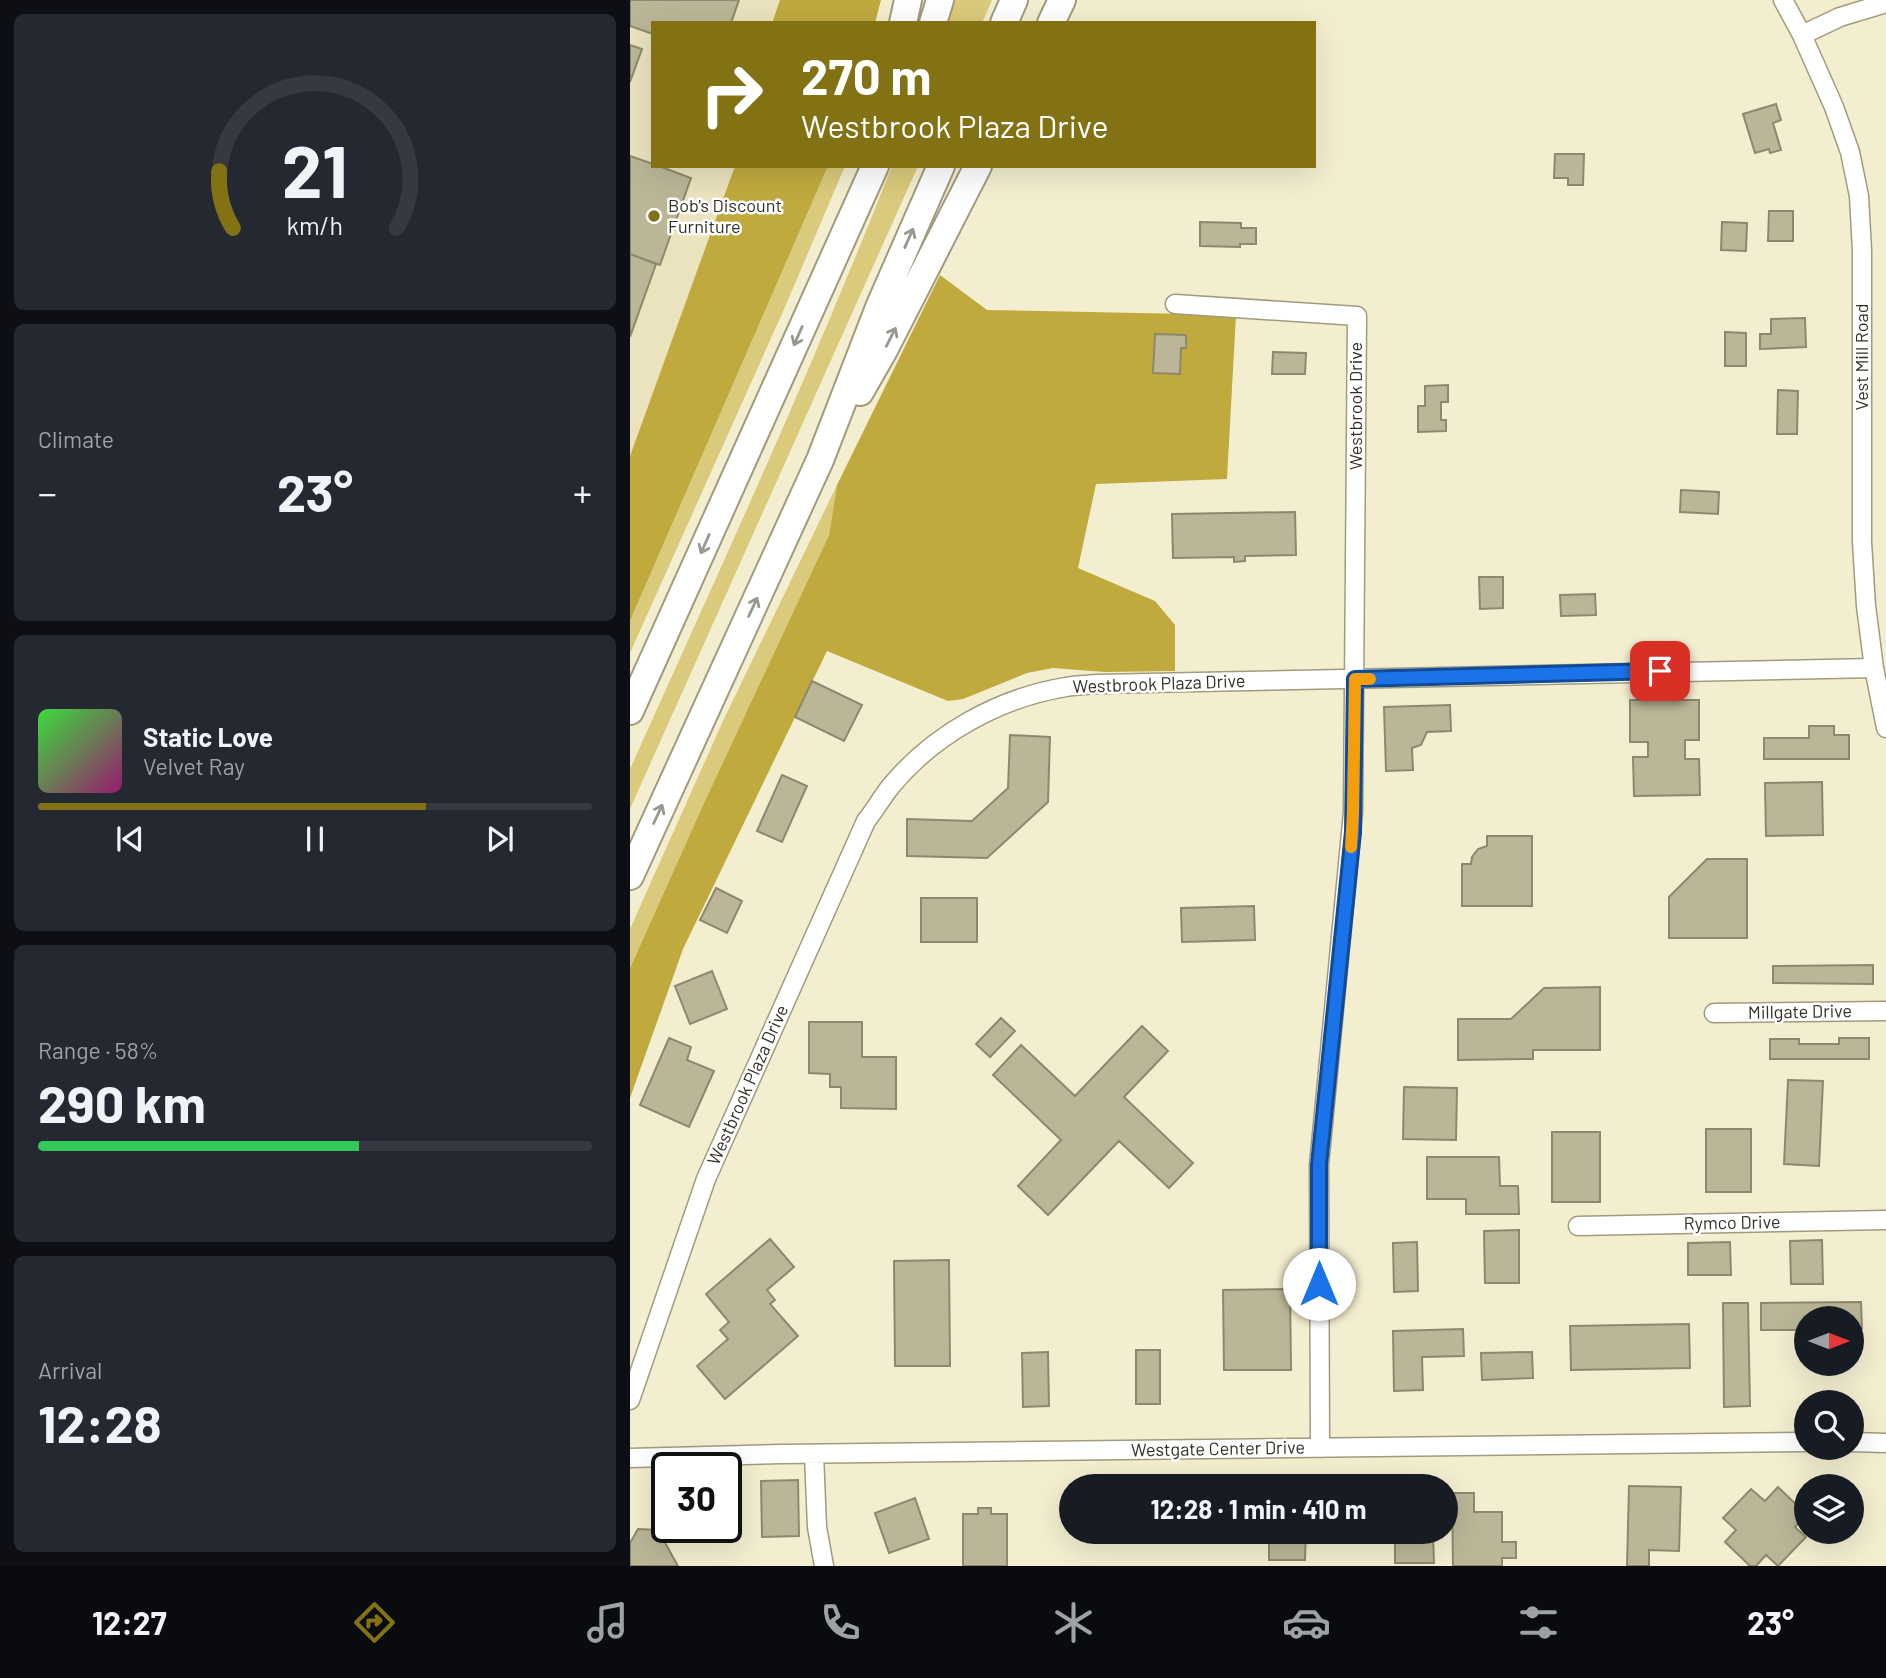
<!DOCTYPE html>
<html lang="en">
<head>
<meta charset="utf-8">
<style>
  body { margin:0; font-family:Barlow,sans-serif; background:#242831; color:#f1f3f6; height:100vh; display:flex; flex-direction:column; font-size:26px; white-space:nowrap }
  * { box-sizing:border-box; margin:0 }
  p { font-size:23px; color:#9ea1a6 }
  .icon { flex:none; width:38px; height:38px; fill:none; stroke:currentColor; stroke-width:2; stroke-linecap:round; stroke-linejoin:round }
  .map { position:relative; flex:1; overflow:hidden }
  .panel { display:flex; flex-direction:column; gap:14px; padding:14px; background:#0d0f14; width:630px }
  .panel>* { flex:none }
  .hud { position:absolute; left:21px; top:21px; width:665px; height:147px; border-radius:0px; box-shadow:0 7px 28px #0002; background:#837213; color:#fff; overflow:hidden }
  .needle { width:46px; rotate:90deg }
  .buttons { position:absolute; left:1164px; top:1306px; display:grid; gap:14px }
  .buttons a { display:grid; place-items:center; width:70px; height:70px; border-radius:50%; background:#171b24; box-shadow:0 7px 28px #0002; font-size:35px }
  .speed { position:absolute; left:21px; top:1452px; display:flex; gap:14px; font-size:35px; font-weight:700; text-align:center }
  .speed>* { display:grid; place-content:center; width:91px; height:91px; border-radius:50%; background:#171b24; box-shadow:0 7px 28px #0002; line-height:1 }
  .speed .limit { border:4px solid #111; border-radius:10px; background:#fff; color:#111 }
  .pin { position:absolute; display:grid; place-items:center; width:60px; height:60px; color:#fff; margin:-30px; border-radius:14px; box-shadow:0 4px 10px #0006 }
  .me { position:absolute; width:77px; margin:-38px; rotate:0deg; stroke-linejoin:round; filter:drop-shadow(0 0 5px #0008) }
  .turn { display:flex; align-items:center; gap:24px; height:147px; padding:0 35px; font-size:32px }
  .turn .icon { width:91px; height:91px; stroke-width:2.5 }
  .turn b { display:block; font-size:49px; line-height:60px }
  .big { font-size:52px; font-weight:700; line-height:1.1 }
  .panel .card { flex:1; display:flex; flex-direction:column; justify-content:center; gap:10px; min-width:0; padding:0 24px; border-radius:10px; background:#242831 }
  .panel .dial { align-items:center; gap:0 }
  .dial svg { height:182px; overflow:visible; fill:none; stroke:#363941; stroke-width:7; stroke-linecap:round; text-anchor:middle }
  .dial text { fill:#f1f3f6; stroke:none }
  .song { display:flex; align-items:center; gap:21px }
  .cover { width:84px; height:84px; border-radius:10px; background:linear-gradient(135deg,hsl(120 70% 55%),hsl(320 70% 35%)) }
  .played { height:7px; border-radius:4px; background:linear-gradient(90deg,#837213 70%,#363941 70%) }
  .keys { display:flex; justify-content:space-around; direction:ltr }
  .heat { display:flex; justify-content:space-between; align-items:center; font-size:38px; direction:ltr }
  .charge { height:10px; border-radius:5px; background:linear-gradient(90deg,#34c759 58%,#363941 0) }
  .trip { position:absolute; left:429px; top:1474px; width:399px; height:70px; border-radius:35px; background:#171b24; box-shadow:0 7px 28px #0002; font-weight:700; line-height:70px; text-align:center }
  .dock { display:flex; height:112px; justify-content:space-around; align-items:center; background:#090b0e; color:#9ea1a6 }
  .dock .icon { width:49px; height:49px }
  .dock .active { color:#837213 }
  .dock b { font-size:32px; color:#f1f3f6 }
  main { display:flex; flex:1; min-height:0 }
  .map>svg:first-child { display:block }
  .built { fill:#ebe3be }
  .green { fill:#daca7b }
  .forest { fill:#c0aa3e }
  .building { fill:#bcb698; stroke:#8e886c; stroke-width:2 }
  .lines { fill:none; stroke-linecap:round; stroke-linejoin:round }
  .minor-casing { stroke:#a19b7e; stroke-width:21 }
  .highway-casing { stroke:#a19b7e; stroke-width:30 }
  .minor { stroke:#fff; stroke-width:18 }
  .highway { stroke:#fff; stroke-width:26 }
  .oneway { stroke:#989892 }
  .route-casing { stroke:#114b97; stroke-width:18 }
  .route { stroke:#1a73e8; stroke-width:12 }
  .slow { stroke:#f59e0b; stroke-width:12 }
  .poi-dot { fill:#837213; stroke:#fff; stroke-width:2.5 }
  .labels { text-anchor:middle; stroke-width:5; stroke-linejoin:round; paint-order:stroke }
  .poi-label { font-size:18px; fill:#323024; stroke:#fff; text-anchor:start }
  .street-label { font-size:18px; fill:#323024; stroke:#fff }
</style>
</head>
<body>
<main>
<section class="panel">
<div class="card dial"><svg viewBox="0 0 100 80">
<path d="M14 69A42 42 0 1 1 86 69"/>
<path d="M14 69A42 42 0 0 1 8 44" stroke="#837213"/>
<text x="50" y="56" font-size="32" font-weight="700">21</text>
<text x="50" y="72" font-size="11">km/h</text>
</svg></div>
<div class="card"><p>Climate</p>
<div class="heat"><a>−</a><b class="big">23°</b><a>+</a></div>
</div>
<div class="card">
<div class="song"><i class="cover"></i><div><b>Static Love</b><p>Velvet Ray</p></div></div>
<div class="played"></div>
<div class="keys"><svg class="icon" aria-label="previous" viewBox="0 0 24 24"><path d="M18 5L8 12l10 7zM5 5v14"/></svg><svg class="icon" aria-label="pause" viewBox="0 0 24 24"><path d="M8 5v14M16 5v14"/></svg><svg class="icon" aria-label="next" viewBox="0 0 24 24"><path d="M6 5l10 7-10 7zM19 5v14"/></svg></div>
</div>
<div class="card"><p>Range · 58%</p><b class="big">290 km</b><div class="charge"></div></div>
<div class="card"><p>Arrival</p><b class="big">12:28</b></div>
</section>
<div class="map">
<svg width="1256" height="1566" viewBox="0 0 1256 1566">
  <rect width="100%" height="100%" fill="#f4eed0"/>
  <path class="built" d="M0,0H150L142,23H23V166H105L0,456Z"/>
  <path class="green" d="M323,0H362L352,23H315Z
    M198,166H215L155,307L0,653V621Z
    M262,166H288L0,809V769C90,569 182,370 262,166Z
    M207,485L199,535L74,803L0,968V929L93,721Z"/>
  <path class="forest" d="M150,0H251L245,23H142Z
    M105,166H198L0,621V456Z
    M310,275L357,310L606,315L597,479L466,484L448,568L525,601L545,625V671L475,672L423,668L397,673L333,699L318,701L197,651L53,949L0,1098V968L74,803L199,535L207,485Z"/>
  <path class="building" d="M0,0H109L101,23H23V34L0,26Z
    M0,45L12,49L0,82Z
    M1146,104L1151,120L1143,123L1151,150L1140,153L1139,149L1125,153L1113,114Z
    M925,154H954L953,185H938V178H924Z
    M0,156L23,164V166H29L61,178L30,265L0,254Z
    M1139,211H1163V241H1138Z
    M570,222L611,223V228H626V244H610V247L570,246Z
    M1092,222L1117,223L1116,251L1091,250Z
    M0,254L26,264L0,337Z
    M1175,318L1176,347L1130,349V334H1141V319Z
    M1095,332L1116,333V366H1095Z
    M525,334L556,335V348H551L550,374L523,373Z
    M643,352L676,353L675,374H642Z
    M818,385V402H811V420H816V431L788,432V406H795V386Z
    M1148,390L1168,391L1167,434H1147Z
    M1051,490L1089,492L1088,514L1050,512Z
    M665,512L666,555L615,556V561L604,562V557L543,558L542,514Z
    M849,577H873V608L850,609Z
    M965,594L966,615L931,616L930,595Z
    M182,681L232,705L214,741L165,717Z
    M1000,700H1069V740H1055V759H1069L1070,795L1004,796L1003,757H1018V742H1000Z
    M820,705L821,731L797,732L791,745L782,748L783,770L756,771L754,707Z
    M1179,726H1204V735H1219V759H1134V738H1179Z
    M380,735L420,737L418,802L357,858L277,856V819L342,821L378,788Z
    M152,775L177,786L152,842L127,831Z
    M1192,782L1193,835L1136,836L1135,783Z
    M857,836H902V906H832V864H841L842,857L848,849L857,846Z
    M1077,859H1117V938H1039V897Z
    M86,888L112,901L97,933L70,920Z
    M291,898H347V942H291Z
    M624,906L625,940L552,942L551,908Z
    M1243,965V984L1143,983V966Z
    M82,971L97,1009L60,1024L45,986Z
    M970,987V1050H903V1059L828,1060V1019H881L914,988Z
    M371,1018L385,1031L360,1057L346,1044Z
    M179,1022H232V1057H266V1109L211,1108V1087H200V1074L179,1073Z
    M512,1026L538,1051L494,1097L563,1163L539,1188L489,1141L418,1215L388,1186L431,1140L363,1075L391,1045L445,1096Z
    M39,1038L61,1047L57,1060L84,1071L59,1127L10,1105Z
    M1209,1038H1239V1059H1140V1039H1169V1044H1209Z
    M1158,1080L1193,1081L1189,1166L1154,1164Z
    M774,1087L827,1088L826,1140L773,1139Z
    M1076,1129H1121V1192H1076Z
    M922,1132H970V1202H922Z
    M797,1157H869L870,1186H888L889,1214H836V1199H797Z
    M889,1230V1283H855L854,1231Z
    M140,1239L164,1267L137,1290L145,1300L140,1304L168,1336L95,1399L67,1366L98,1339L90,1330L99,1322L76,1294Z
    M1192,1240L1193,1284H1161L1160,1241Z
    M787,1242L788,1291L764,1292L763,1243Z
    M1100,1242L1101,1275H1058V1243Z
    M319,1260L320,1366H265L264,1261Z
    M660,1289L661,1370H594L593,1290Z
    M1231,1302L1232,1329H1222V1318H1176V1330H1131V1303Z
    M1093,1303H1118L1120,1406L1094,1407Z
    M1059,1324L1060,1368L941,1370L940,1326Z
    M833,1329L834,1356L792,1357L793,1390L764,1391L763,1331Z
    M506,1350H530V1404H506Z
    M418,1352L419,1406L393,1407L392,1353Z
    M902,1352L903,1378L852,1380L851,1353Z
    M766,1479H802V1486H766Z
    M168,1480L169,1536L132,1537L131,1481Z
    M999,1486L1051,1487L1049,1551L1019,1550V1566H997Z
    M1148,1487L1176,1514L1165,1527L1176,1537L1148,1566L1136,1555L1126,1566H1120L1095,1542L1106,1530L1093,1518L1121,1489L1135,1501Z
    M822,1493H844V1512H872V1542H886V1558H872V1566H823Z
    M285,1498L299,1539L259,1553L245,1513Z
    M348,1508H361V1514H377V1566H333V1514H348Z
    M8,1529L28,1530L48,1566H0V1543Z
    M639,1531H676L675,1560H639Z
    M767,1531H807V1536H803L804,1563H765V1535H767Z"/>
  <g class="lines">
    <defs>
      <path id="minor" d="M1153,0L1172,35L1204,107L1220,152L1229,196L1232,251V542L1236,606L1244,668L1256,728
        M1172,35L1210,17L1256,3
        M545,304L727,316L723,812L689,1165L690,1448
        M1084,1013L1256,1011
        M948,1226L1256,1220
        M0,1400L76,1179L236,821C245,810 252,797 261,786C304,734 369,698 436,687C446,685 457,685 468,684L1244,668
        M1222,1442L1256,1443
        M184,1454L187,1527L194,1566
        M0,1458L151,1454L1176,1442"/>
      <path id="highway" d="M273,23L278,0
        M303,23L310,0
        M374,23L384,0
        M421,23L432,0
        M230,392L254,350L348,166
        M0,711L245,166
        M0,876L190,460L250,305L311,166"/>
    </defs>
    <use href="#minor" class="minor-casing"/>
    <use href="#highway" class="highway-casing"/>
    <use href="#minor" class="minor"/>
    <use href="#highway" class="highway"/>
  </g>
  <defs><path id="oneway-shaft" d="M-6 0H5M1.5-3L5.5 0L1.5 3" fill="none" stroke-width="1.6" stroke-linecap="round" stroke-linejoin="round" transform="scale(1.75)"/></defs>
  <g class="oneway">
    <use href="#oneway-shaft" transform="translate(279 238) rotate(-66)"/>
    <use href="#oneway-shaft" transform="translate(168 336) rotate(114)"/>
    <use href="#oneway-shaft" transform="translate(261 337) rotate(-63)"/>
    <use href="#oneway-shaft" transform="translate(75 544) rotate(114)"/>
    <use href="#oneway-shaft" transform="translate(123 607) rotate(-65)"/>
    <use href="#oneway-shaft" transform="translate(28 814) rotate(-65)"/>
  </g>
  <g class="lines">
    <defs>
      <path id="route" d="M689,1284V1165L723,832L725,679L1030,671"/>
    </defs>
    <use href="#route" class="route-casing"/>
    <use href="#route" class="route"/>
    <path class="slow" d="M721,847L723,812L725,679H740"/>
  </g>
  <circle class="poi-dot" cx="24" cy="216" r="7"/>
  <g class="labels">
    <g class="poi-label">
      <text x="38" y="212">Bob's Discount<tspan x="38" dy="21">Furniture</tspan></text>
    </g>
    <g class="street-label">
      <text transform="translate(1232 357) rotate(-90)" y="6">Vest Mill Road</text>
      <text transform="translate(726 406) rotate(-90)" y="6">Westbrook Drive</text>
      <text transform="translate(529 684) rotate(-2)" y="6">Westbrook Plaza Drive</text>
      <text transform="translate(1170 1012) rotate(-1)" y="6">Millgate Drive</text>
      <text transform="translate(118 1085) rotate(-66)" y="6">Westbrook Plaza Drive</text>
      <text transform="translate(1102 1223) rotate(-1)" y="6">Rymco Drive</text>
      <text transform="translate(588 1449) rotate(-1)" y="6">Westgate Center Drive</text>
    </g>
  </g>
</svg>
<div class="buttons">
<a><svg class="needle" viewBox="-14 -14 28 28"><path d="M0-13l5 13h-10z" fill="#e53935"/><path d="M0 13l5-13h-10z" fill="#9ea1a6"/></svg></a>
<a><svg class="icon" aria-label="search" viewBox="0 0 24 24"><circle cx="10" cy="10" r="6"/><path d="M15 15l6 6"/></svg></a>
<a><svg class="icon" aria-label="layers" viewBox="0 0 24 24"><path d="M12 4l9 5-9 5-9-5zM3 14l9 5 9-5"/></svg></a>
</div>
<div class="speed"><div class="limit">30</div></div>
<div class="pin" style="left:1030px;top:671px;background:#d93025"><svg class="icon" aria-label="arrive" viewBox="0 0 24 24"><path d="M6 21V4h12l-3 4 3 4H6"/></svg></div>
<svg class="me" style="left:689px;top:1284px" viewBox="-20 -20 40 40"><circle r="19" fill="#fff"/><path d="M0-13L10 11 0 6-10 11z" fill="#1a73e8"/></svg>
<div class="trip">12:28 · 1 min · 410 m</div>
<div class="hud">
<div class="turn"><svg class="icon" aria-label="right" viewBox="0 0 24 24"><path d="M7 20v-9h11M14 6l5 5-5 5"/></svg><div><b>270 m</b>Westbrook Plaza Drive</div></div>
</div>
</div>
</main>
<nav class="dock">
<b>12:27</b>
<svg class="icon active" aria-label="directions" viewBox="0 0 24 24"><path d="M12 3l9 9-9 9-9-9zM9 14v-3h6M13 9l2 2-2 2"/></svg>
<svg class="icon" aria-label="music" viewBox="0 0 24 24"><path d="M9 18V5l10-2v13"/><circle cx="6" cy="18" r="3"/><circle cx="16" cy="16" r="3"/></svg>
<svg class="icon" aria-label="phone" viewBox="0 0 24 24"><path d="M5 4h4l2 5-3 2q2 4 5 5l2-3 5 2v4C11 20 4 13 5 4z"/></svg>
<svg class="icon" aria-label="climate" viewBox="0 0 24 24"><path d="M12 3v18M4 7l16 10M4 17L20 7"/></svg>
<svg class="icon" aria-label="car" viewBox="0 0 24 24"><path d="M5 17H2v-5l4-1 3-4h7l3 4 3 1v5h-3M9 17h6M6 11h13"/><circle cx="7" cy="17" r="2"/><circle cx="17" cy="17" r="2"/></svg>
<svg class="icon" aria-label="filters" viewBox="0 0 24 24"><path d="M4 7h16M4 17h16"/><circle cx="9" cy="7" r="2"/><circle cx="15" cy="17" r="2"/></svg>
<b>23°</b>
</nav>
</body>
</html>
